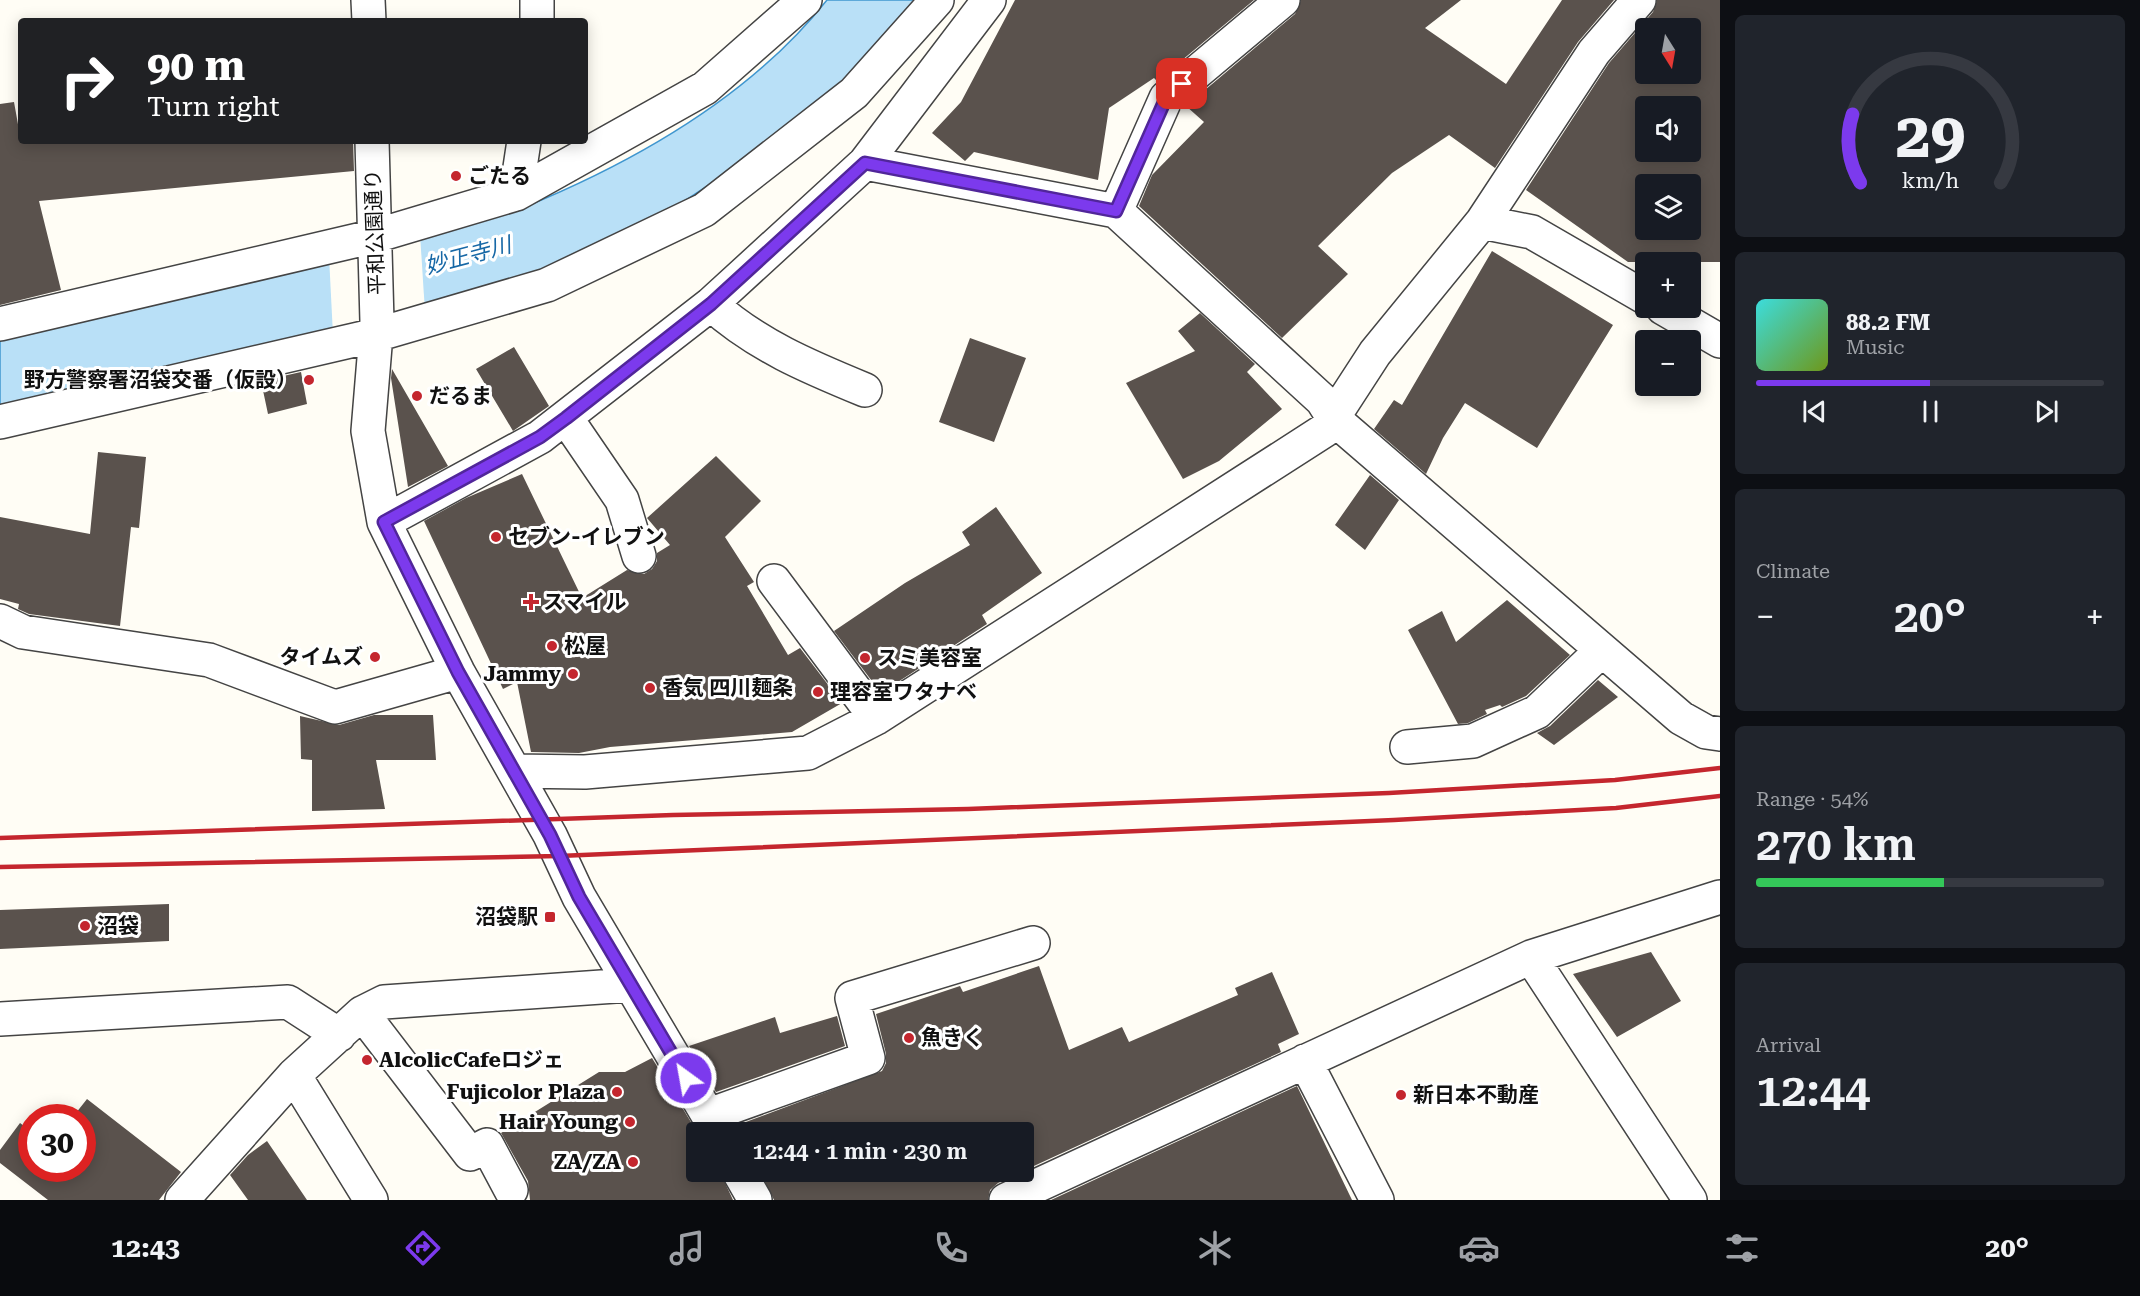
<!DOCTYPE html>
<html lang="en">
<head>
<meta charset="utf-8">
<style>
  body { margin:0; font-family:"Roboto Serif","Noto Sans JP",serif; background:#20242c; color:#f1f3f6; height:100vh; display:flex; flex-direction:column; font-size:22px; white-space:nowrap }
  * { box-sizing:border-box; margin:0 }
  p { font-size:20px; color:#9ea1a6 }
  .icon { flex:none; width:33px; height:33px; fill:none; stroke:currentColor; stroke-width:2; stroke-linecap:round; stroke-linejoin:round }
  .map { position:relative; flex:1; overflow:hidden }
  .sheet { display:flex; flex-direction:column; gap:15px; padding:15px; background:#0d0f14; width:420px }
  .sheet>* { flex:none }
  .guide { position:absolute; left:18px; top:18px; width:570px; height:126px; border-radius:6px; box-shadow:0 3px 15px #0003; background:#202124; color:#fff; overflow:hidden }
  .needle { width:39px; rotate:169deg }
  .controls { position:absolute; left:1635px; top:18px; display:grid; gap:12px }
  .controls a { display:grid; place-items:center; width:66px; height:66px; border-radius:6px; background:#171b24; box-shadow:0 3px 15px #0003; font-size:30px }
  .speed { position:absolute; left:18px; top:1104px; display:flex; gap:12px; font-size:30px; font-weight:700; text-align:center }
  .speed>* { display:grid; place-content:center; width:78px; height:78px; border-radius:50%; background:#171b24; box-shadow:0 3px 15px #0003; line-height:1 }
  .speed .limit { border:9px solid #d22; background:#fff; color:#111 }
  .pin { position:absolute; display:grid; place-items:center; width:51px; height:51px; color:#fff; margin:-26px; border-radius:12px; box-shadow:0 3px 9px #0006 }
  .me { position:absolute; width:66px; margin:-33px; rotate:328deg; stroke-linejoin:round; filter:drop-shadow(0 0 4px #0008) }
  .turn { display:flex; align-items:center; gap:21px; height:126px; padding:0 30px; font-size:27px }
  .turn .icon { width:78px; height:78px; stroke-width:2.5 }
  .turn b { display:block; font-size:42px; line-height:51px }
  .big { font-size:45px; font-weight:600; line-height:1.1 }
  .sheet .card { flex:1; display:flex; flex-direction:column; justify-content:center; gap:9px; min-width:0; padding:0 21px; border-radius:9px; background:#20242c }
  .sheet .dial { align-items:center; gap:0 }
  .dial svg { height:156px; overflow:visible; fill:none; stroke:#363941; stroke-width:7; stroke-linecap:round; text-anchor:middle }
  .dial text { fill:#f1f3f6; stroke:none }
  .song { display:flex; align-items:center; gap:18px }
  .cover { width:72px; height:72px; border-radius:9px; background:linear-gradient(135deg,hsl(180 70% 55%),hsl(80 70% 35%)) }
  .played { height:6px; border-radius:3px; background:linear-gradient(90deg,#7c3aed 50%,#363941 50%) }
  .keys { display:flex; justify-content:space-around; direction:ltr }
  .heat { display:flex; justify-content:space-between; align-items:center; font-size:33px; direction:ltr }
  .charge { height:9px; border-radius:4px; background:linear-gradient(90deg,#34c759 54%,#363941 0) }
  .trip { position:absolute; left:686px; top:1122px; width:348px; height:60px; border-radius:6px; background:#171b24; box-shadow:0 3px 15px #0003; font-weight:600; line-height:60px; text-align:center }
  .tab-bar { display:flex; height:96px; justify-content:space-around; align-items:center; background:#090b0e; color:#9ea1a6 }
  .tab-bar .icon { width:42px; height:42px }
  .tab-bar .current { color:#7c3aed }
  .tab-bar b { font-size:27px; color:#f1f3f6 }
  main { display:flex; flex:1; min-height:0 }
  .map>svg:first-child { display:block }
  .water { fill:#b9e0f7; stroke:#3f96cf; stroke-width:1.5 }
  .pier { fill:#fffdf5 }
  .building { fill:#5a524d; fill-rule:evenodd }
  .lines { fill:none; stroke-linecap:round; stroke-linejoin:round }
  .minor-casing { stroke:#444; stroke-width:36 }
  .minor { stroke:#fff; stroke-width:33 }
  .rail { stroke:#c4262e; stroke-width:4.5 }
  .route-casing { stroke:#51269a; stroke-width:15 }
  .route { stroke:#7c3aed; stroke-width:10 }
  .poi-dot { fill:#c4262e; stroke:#fff; stroke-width:2 }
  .labels { text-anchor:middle; stroke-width:6; stroke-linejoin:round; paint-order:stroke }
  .poi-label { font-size:21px; font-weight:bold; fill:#111; stroke:#fff; text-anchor:start }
  .street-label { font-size:21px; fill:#111; stroke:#fff }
  .water-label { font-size:22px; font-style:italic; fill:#1768a6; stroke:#fff }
</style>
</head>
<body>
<main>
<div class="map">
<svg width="1720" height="1200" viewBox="0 0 1720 1200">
  <rect width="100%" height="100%" fill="#fffdf5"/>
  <path class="water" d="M827,0H917L850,77L747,160L677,206L575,258L479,294L0,408V339L525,207C637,161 751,96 827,0Z"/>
  <path class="pier" d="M420,234L425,312L333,335L329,256Z"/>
  <path class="building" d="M1015,0H1254L1157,81L1154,78L1109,108L1098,180L974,152L965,161L932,133L961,102Z
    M1301,0H1461L1425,28L1506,84L1562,0H1614L1578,42L1495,168L1449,135L1392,173L1318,246L1348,274L1282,338L1139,206L1152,175L1204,122L1186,106L1295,14Z
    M1657,0H1720V262H1628L1526,190L1609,63L1653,12ZM1646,28H1690V74H1646ZM1646,106H1690V152H1646ZM1646,184H1690V230H1646Z
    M14,102L21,141H353L354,171L39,201L61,290L0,305V104Z
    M1492,251L1613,325L1537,448L1465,403L1443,438L1426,474L1374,429L1394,400L1402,405Z
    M1200,313L1255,364L1247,372L1282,409L1219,461L1183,479L1126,383L1195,351L1178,331Z
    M970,338L1026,358L994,442L939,422Z
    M514,347L549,406L513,431L476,369Z
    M392,369L448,466L408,487L391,378Z
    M301,372L307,404L268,414L261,381Z
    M98,452L146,457L139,528L131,527L120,626L29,614L18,609L19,604L0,599V517L90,534Z
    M716,456L761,501L725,537L754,582L747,586L788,655L800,648L842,703L792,732L610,747L579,753L531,752L517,682L503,689L424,521L466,498L522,474L582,598L627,570L644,574L652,569L657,561V553L670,545L647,518Z
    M1370,475L1399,500L1365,550L1335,525Z
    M996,507L1042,573L982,615L987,624L881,693L834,631L905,583L970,545L962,532Z
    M1507,600L1570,655L1526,696L1502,707L1500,705L1485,710L1487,714L1468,723L1458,724L1408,630L1442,611L1456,642Z
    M1598,680L1618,697L1554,745L1537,733L1550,726Z
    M374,715H433L436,760H376L385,809L312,811V760L301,759L300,716L339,725Z
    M169,904V941L0,949V910Z
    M1651,952L1681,1001L1617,1037L1573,974Z
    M1039,966L1069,1050L1122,1027L1129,1042L1238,995L1235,988L1272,972L1299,1034L1278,1044L1281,1052L1023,1171V1132H737L735,1126L882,1071L886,1063V1054L876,1014L960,986L963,992Z
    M837,1016L845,1046L716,1092L689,1046L775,1017L780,1033Z
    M652,1058L697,1132L696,1172H720L733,1200H530L528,1181L501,1133L599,1072H625Z
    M1297,1086L1352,1200H1051Z
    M87,1099L181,1172L159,1200H48L0,1163V1150L20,1123L32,1132V1168H82V1118H72Z
    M267,1141L307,1200H248L230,1175L248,1155Z
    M760,1172H1023L998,1183L990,1190L988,1200H774Z"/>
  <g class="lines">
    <defs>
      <path id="minor" d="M368,0L369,21
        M537,21V0
        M372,141L377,322L368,431L384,522L458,672L550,835L579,897L718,1132
        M865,163L1116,211L1322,400L1334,419L1681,718L1706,732L1720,734
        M516,194L524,141
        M1116,211L1166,98L1283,0
        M1482,222L1532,232L1646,298
        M711,304C756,345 809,367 865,390
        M1663,308L1720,341
        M0,324L375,236L516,194L705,88L805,0
        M566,418L622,500L639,556
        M0,422L376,335L547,285L704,210L854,93L937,0
        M384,522L540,437L711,304L865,163L989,0
        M774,581L876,718
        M0,621L23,632L209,660L335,707L458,672
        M1407,747L1473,741L1537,712L1601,651
        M514,771L585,772L808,753L876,718L1325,430L1375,353L1482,222L1594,52L1639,0
        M1531,957L1690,1200
        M362,1013L470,1154L487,1145L511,1190
        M0,1019L288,1002L339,1035
        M1305,1061L1377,1200
        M294,1075L371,1200
        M709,1115L868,1058L852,998L1033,943
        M739,1172L755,1200
        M182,1200L294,1075L362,1013L384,1002L630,985
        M1006,1200L1531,957L1720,897"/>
    </defs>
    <use href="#minor" class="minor-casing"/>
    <use href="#minor" class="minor"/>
    <path class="rail" d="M0,838L673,815L968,809L1389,793L1615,780L1720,768
      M0,867L559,856L1394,820L1616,808L1720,796"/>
  </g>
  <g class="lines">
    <defs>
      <path id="route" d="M686,1078L579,897L550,835L458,672L384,522L540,437L566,418L711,304L865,163L1116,211L1166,98L1182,84"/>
    </defs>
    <use href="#route" class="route-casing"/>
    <use href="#route" class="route"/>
  </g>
  <g class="poi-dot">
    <circle cx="456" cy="176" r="6"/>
    <circle cx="309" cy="380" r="6"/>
    <circle cx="417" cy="396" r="6"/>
    <circle cx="496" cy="537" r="6"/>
    <path d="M528 593h6v6h6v6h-6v6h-6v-6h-6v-6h6z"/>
    <circle cx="552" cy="646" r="6"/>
    <circle cx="375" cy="657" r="6"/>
    <circle cx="865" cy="658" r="6"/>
    <circle cx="573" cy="674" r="6"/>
    <circle cx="650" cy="688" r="6"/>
    <circle cx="818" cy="692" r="6"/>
    <rect x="544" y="911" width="12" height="12" rx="3"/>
    <circle cx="85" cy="926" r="6"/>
    <circle cx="909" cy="1038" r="6"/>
    <circle cx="367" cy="1060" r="6"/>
    <circle cx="617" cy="1092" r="6"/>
    <circle cx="1401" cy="1095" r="6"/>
    <circle cx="630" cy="1122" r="6"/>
    <circle cx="633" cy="1162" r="6"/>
  </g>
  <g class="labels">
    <g class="poi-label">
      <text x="468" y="183">ごたる</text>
      <text x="297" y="387" text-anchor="end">野方警察署沼袋交番（仮設）</text>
      <text x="429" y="403">だるま</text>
      <text x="508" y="544">セブン-イレブン</text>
      <text x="543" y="609">スマイル</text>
      <text x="564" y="653">松屋</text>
      <text x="363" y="664" text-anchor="end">タイムズ</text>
      <text x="877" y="665">スミ美容室</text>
      <text x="561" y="681" text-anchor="end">Jammy</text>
      <text x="662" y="695">香気 四川麺条</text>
      <text x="830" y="699">理容室ワタナベ</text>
      <text x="538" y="924" text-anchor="end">沼袋駅</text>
      <text x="97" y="933">沼袋</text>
      <text x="921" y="1045">魚きく</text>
      <text x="379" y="1067">AlcolicCafeロジェ</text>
      <text x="605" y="1099" text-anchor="end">Fujicolor Plaza</text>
      <text x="1413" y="1102">新日本不動産</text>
      <text x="618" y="1129" text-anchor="end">Hair Young</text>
      <text x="621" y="1169" text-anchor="end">ZA/ZA</text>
    </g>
    <g class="street-label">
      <text transform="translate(375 232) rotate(-92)" y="7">平和公園通り</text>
    </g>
    <g class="water-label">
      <text transform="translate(468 255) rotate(-15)" y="8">妙正寺川</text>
    </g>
  </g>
</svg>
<div class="controls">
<a><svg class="needle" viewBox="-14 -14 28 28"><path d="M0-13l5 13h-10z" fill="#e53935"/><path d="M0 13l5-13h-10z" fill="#9ea1a6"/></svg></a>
<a><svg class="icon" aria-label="sound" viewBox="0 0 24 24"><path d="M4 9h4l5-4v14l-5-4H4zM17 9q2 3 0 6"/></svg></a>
<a><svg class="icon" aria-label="layers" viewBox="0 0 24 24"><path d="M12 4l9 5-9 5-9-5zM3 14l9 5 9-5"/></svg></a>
<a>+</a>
<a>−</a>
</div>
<div class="speed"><div class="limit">30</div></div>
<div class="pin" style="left:1182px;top:84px;background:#d93025"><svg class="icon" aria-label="arrive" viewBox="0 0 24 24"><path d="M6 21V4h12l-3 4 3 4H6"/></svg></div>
<svg class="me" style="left:686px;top:1078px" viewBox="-20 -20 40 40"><circle r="17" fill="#7c3aed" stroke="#fff" stroke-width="3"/><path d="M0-11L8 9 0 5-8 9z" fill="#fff"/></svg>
<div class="trip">12:44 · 1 min · 230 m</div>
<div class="guide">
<div class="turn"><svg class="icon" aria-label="right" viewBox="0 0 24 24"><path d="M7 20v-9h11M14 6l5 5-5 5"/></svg><div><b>90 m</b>Turn right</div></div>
</div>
</div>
<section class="sheet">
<div class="card dial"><svg viewBox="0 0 100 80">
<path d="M14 69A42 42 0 1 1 86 69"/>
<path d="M14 69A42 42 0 0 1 10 34" stroke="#7c3aed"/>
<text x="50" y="56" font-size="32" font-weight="700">29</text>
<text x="50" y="72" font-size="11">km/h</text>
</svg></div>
<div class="card">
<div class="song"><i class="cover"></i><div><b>88.2 FM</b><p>Music</p></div></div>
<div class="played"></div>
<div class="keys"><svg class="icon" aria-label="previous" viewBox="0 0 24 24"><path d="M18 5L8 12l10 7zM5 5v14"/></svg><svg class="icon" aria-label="pause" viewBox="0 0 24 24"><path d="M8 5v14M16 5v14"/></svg><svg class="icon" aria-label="next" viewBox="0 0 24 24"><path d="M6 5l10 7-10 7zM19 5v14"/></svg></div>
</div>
<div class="card"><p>Climate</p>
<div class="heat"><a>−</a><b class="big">20°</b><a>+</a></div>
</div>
<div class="card"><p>Range · 54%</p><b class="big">270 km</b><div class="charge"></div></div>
<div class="card"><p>Arrival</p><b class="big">12:44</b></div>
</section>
</main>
<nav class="tab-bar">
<b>12:43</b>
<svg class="icon current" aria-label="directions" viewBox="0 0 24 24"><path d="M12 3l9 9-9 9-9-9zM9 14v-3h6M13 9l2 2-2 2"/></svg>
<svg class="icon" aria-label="music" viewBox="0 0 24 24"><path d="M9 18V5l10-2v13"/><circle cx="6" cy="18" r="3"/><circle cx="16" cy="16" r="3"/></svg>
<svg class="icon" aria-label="phone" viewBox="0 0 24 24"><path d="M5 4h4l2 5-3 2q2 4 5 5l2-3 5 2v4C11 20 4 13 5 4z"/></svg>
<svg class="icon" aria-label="climate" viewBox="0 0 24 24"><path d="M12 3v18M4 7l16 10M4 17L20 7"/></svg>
<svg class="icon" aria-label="car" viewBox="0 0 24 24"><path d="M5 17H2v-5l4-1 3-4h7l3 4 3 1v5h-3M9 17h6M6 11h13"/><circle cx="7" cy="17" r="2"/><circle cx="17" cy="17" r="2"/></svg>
<svg class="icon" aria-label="filters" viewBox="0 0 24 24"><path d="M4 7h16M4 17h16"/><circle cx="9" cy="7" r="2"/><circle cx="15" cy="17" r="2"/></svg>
<b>20°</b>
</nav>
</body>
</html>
